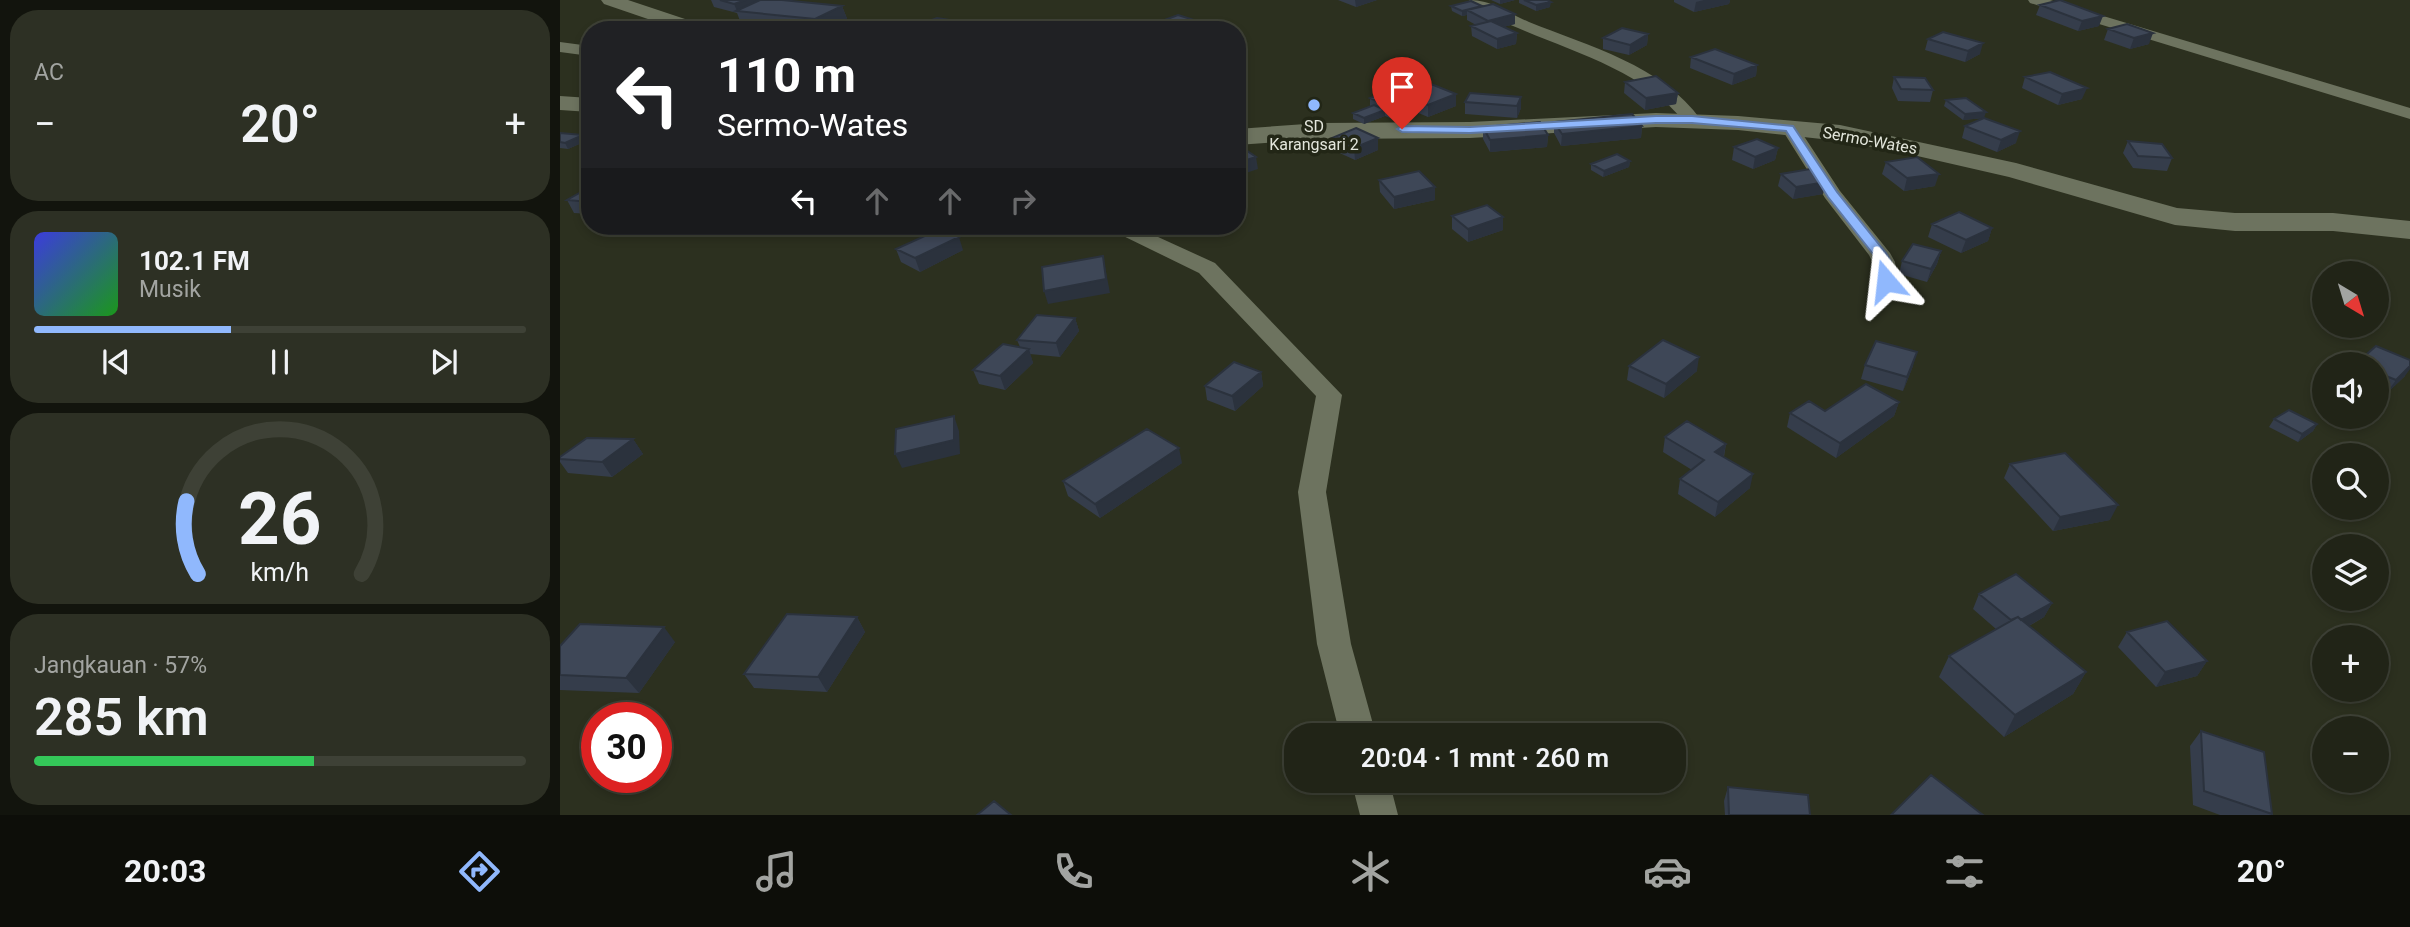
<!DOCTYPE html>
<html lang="id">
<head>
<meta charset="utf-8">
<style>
  body { margin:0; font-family:Roboto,sans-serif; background:#2d3024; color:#f1f3f6; height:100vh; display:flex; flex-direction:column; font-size:26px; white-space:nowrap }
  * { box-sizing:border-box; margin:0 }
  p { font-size:23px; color:#a2a4a1 }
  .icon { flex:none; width:38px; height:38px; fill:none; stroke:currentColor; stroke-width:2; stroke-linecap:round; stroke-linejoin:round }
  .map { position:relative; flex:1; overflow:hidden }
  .details { display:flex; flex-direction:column; gap:10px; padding:10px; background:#12140d; width:560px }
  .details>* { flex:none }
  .hud { position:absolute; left:21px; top:21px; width:665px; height:214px; border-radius:28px; box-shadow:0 4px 10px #0003,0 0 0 2px #3e4136; background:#202124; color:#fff; overflow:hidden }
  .needle { width:46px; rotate:142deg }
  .controls { position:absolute; left:1752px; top:261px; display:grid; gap:14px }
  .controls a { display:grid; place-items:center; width:77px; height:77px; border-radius:50%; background:#212417; box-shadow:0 4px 10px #0003,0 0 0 2px #3e4136; font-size:35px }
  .speed { position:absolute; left:21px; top:702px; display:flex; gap:14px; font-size:35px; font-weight:700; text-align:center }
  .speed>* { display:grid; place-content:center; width:91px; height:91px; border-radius:50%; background:#212417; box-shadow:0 4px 10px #0003,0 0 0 2px #3e4136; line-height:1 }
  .speed .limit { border:10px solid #d22; background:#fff; color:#111 }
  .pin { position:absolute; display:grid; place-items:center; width:60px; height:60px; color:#fff; margin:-72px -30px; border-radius:50% 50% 50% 0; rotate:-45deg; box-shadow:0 0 7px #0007 }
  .pin .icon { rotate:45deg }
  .me { position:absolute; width:77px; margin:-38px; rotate:343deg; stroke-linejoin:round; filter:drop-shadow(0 0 5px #0008) }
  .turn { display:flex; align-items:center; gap:24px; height:147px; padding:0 21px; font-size:32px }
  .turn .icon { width:91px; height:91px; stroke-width:2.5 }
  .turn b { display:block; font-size:49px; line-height:60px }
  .lanes { display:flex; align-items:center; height:66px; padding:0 21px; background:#0003; justify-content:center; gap:35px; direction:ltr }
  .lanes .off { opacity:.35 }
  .big { font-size:52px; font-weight:600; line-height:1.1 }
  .details .tile { flex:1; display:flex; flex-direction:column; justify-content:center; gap:10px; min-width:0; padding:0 24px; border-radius:28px; background:#2d3024 }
  .details .dial { align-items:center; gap:0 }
  .dial svg { height:182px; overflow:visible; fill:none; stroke:#3e4136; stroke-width:7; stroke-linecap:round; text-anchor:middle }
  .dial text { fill:#f1f3f6; stroke:none }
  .song { display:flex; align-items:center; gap:21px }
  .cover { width:84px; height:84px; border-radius:10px; background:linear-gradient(135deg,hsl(240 70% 55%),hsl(120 70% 35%)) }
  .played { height:7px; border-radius:4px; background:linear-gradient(90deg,#90b8fd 40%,#3e4136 40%) }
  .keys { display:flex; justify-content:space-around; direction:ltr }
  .heat { display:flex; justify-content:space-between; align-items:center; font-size:38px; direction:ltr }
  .charge { height:10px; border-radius:5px; background:linear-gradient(90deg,#34c759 57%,#3e4136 0) }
  .trip { position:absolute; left:724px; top:723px; width:402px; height:70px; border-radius:28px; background:#212417; box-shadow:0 4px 10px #0003,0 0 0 2px #3e4136; font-weight:600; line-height:70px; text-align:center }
  .tabs { display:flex; height:112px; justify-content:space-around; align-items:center; background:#0d0e09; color:#a2a4a1 }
  .tabs .icon { width:49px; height:49px }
  .tabs .active { color:#90b8fd }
  .tabs b { font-size:32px; color:#f1f3f6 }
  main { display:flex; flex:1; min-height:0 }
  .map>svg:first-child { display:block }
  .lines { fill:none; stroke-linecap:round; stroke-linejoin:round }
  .minor { fill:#6d735f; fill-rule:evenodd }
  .tertiary { fill:#6d735f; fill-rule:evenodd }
  .secondary { fill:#6d735f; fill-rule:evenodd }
  .wall { fill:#353d4b }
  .shaded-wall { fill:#2b323d }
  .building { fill:#3e4757; stroke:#2b323d; stroke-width:2 }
  .route { fill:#90b8fd; stroke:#5e78a4; stroke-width:2 }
  .poi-dot { fill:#90b8fd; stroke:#222616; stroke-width:2.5 }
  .labels { text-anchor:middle; stroke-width:7; stroke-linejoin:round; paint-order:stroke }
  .far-poi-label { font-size:16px; fill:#e3e6dc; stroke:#222616 }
  .far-street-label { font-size:16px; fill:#e3e6dc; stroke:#222616 }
</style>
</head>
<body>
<main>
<section class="details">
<div class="tile"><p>AC</p>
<div class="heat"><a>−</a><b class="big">20°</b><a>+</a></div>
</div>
<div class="tile">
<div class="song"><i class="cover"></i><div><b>102.1 FM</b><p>Musik</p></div></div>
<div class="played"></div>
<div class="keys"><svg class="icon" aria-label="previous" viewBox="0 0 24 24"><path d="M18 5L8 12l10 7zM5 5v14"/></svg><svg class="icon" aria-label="pause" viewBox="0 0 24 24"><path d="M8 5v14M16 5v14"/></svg><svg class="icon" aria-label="next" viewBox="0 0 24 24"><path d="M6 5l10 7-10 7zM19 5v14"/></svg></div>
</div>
<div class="tile dial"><svg viewBox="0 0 100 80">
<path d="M14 69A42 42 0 1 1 86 69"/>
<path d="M14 69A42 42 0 0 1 9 37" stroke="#90b8fd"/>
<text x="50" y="56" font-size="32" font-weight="700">26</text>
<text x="50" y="72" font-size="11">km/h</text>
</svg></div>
<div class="tile"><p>Jangkauan · 57%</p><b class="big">285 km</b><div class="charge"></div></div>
</section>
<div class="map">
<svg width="1850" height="815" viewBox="0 0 1850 815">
  <rect width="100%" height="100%" fill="#2c301f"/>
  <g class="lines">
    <path class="minor" d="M909,0C933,0 947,13 969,22C1028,46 1102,65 1141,120L1138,124H1126C1086,73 1022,55 965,31C947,23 923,15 909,0Z
      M1468,0H1490L1850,108V119L1470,3Z
      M0,42L30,46V56L0,52Z
      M1230,123L1236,124L1280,191L1330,253L1335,262L1337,281L1334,286H1318C1312,277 1315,265 1309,255L1265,198L1221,128Z
      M548,226H574L655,263L782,395L766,492L791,644L816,735H780L757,644L738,492L756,396L639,273L551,230Z
      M791,780H829L838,815H800Z"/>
    <path class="tertiary" d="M41,0H68L146,26L148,30H120L44,4Z"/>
    <path class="secondary" d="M0,96L30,98V112L0,110Z
      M1096,113L1178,116L1280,125L1456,163L1617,208L1675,213H1773L1850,221V239L1773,231H1675L1615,225L1449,177L1353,155L1280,141L1178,130L1096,127L910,138L760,139L677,145V129L760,123L910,122Z"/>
  </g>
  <path class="wall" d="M151,0H222L282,6L288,21L269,30H223L182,26L177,13L154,7Z
    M778,0H817L796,7Z
    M931,0H955L940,4Z
    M959,0H987L990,7L976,11L959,3Z
    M1114,0H1170L1169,4L1134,12L1114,2Z
    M1480,5L1539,26L1518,31L1476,15Z
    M891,6H922L955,14V24L943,27L957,33L956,44L937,49L912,36L911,26L916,25L907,20V15L902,16L892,11Z
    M395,21L396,26L388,30H372L365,28L363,23Z
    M599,22L635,26L623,30H606L600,27Z
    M1548,29L1589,44L1570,49L1544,40Z
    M1088,34L1087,45L1069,55L1043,49V38Z
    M1368,39L1420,54L1405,62L1365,50Z
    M30,56V70H29L23,59Z
    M1131,57L1197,65L1196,76L1172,85L1130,68Z
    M1334,77L1373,90L1370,102L1338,101L1332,88Z
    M1465,77L1522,99L1498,105L1462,88Z
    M1065,82L1118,93L1116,104L1085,110L1064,93Z
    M837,93L896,106L868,117L856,112L835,120L825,116L804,124L793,119V113L810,107V98Z
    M961,97V108L957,118L905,114V102Z
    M1386,100L1424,118L1403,120L1384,106Z
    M994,122L1082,126L1081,138L1001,146L994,133Z
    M1405,126L1456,143L1437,152L1402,138Z
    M923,127L988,135L987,147L930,152L923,139Z
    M0,133L23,135L26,141L8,149L0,148Z
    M772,138H818V150L795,160L773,150Z
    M1568,141L1612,158L1607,171L1573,168L1563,153Z
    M1174,147L1218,148L1215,160L1193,169L1172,160Z
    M1070,161L1069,167L1043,177L1031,170V164Z
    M1326,162L1375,186L1344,191L1322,174Z
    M1221,174L1263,194L1233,199L1218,186Z
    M819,180L875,200L834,209L820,192Z
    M30,187V214L14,213L7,200Z
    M892,216L943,230L908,242L892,229Z
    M1372,224L1432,228L1428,241L1401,253L1368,237Z
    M427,226H458L442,233Z
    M336,249L403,250L360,272L341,262Z
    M1381,251L1377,264L1367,282L1339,274L1342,261Z
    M515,318L519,331L500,357L470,354L473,363L445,390L419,384L413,370L460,347L457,340Z
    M1816,346L1845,376L1826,394L1816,390V364H1796Z
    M1305,365L1353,366L1343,391L1301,379Z
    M1069,366L1137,371L1104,398L1067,380Z
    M701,372L703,386L675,411L647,400L645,386Z
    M1339,402L1334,416L1276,458L1227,427L1230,413L1265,411Z
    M1714,419L1757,424L1753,431L1738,442L1709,427Z
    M1105,437L1166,444L1164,457L1190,488L1155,517L1118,494L1120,479L1132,470L1103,452Z
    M73,439L83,454L52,477L8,473L0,462V457Z
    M622,463L540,518L508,496L503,481Z
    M1450,464L1550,520L1493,531L1444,478Z
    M1419,594L1492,603L1484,617L1469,626L1526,672L1513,694L1444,737L1379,677L1389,656L1436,629L1413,609Z
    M297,617L305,632L267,692L194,688L184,674Z
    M1567,632L1647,661L1637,676L1596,687L1558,647Z
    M115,642L79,693L0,690V646Z
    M1641,731L1712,814L1711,815H1660L1633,805L1630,746Z
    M1168,787L1250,815H1165L1164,801Z"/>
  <path class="shaded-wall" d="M186,0H208L177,11L174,4Z
    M795,0H817L796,7Z
    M940,0H955L940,4Z
    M1144,0H1170L1169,4L1134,12L1136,2Z
    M991,2L990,7L976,11V5Z
    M282,6L288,21L269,30H260L255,19Z
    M922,6L907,10V15L902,16V11Z
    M955,14V24L928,31V21Z
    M1543,16L1539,26L1518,31L1522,21Z
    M634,20L635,26L623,30H615L614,27Z
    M395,21L396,26L388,30H382L381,27Z
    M957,33L956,44L937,49V39Z
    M1593,33L1589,44L1570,49L1574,38Z
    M1088,34L1087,45L1069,55L1070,45Z
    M1423,43L1420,54L1405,62L1408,51Z
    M1197,65L1196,76L1172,85L1174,74Z
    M1527,88L1522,99L1498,105L1502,94Z
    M1118,93L1116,104L1085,110L1086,98Z
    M896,94V106L868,117V105Z
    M961,97V108L957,118V106Z
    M856,100V112L835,120L834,109Z
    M825,110V116L804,124V118Z
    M1426,112L1424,118L1403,120L1405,114Z
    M1082,126L1081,138L1001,146L1002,134Z
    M1460,131L1456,143L1437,152L1441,140Z
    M23,135L26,141L8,149L5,143Z
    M988,135L987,147L930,152V140Z
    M818,138V150L795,160L794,148Z
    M1218,148L1215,160L1193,169L1195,157Z
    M696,157L698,169L677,176V163Z
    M1070,161L1069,167L1043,177L1044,171Z
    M1379,174L1375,186L1344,191L1347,178Z
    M1266,182L1263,194L1233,199L1236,187Z
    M875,187V200L834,209V197Z
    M943,217V230L908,242V229Z
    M440,226H458L442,233Z
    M1432,228L1428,241L1401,253L1406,240Z
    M399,237L403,250L360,272L355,258Z
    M1381,251L1377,264L1367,282L1371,269Z
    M543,256L550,293L488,304L484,291Z
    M515,318L519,331L500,357L496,343Z
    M469,349L473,363L445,390L440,376Z
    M1357,352L1353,366L1343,391L1347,377Z
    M1139,357L1137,371L1104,398L1106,384Z
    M1850,366V369L1845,376L1826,394L1836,380Z
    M701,372L703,386L675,411L672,396Z
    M1339,402L1334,416L1276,458L1280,443Z
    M394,416L399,431L400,454L342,468L335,454Z
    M1757,424L1753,431L1738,442L1742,434Z
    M73,439L83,454L52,477L42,462Z
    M1166,444L1163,458L1155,452Z
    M619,448L622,463L540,518L535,504Z
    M1193,474L1190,488L1155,517L1158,502Z
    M1558,505L1550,520L1493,531L1500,517Z
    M1492,603L1484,617L1447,638L1455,623Z
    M297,617L305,632L267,692L258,677Z
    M104,627L115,642L79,693L66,678Z
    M1647,661L1637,676L1596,687L1605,672Z
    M1526,672L1513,694L1444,737L1455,715Z"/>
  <path class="building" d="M160,0H186L174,4Z
    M200,0H222L282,6L255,19L176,11Z
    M964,0H987L991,2L976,5Z
    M1500,0L1543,16L1522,21L1480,5Z
    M911,1L922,6L902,11L891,6Z
    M933,4L955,14L928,21L907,10Z
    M618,15L634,20L614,27L599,22Z
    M377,18L395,21L381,27L363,23Z
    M931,21L957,33L937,39L911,26Z
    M1567,24L1593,33L1574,38L1548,29Z
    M1062,28L1088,34L1070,45L1043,38Z
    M1383,32L1423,43L1408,51L1368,39Z
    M1155,49L1197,65L1174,74L1131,57Z
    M1490,72L1527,88L1502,94L1465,77Z
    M1096,76L1118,93L1086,98L1065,82Z
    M1334,77L1365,78L1373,90L1341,89Z
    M866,82L896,94L868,105L856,100L834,109L810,98L831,90L837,93Z
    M910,93L961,97L957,106L905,102Z
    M1406,98L1426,112L1405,114L1386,100Z
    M814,105L825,110L804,118L793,113Z
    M1072,114L1082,126L1002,134L994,122Z
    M1424,118L1460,131L1441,140L1405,126Z
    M980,122L988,135L930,140L923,127Z
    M796,128L818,138L794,148L772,138Z
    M0,133L23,135L5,143L0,142Z
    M1197,139L1218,148L1195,157L1174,147Z
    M1568,141L1602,144L1612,158L1578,156Z
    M677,144L696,157L677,163Z
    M1057,154L1070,161L1044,171L1031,164Z
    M1357,157L1379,174L1347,178L1326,162Z
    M1250,169L1266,182L1236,187L1221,174Z
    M859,171L875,187L834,197L819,180Z
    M30,187V202L7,200Z
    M927,205L943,217L908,229L892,216Z
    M1399,212L1432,228L1406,240L1372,224Z
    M380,229L399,237L355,258L336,249Z
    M1353,244L1381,251L1371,269L1342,261Z
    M543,256L546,279L484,291L482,267Z
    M477,315L515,318L496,343L457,340Z
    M1103,340L1139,357L1106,384L1069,366Z
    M1316,341L1357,352L1347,377L1305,365Z
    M443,344L469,349L440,376L413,370Z
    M1816,346L1850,360V366L1836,380L1816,372V364L1797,363Z
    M674,362L701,372L672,396L645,386Z
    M1306,384L1339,402L1280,443L1230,413L1249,401L1265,411Z
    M1729,410L1757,424L1742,434L1714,419Z
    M394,416V440L335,454L336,429Z
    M1127,421L1166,444L1155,452L1193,474L1158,502L1120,479L1144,460L1105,437Z
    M587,429L619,448L535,504L503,481Z
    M27,438L73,439L42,462L0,459V457Z
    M1505,453L1558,505L1500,517L1450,464Z
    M1456,574L1492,603L1461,620L1458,617L1451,620L1419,594Z
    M227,614L297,617L258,677L184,674Z
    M1458,617L1526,672L1455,715L1389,656Z
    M1607,621L1647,661L1605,672L1567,632Z
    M20,624L104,627L66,678L0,675V646Z
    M1641,731L1704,752L1712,814L1644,791Z
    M1371,775L1423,815H1331Z
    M1168,787L1248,795L1250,815H1169Z
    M434,801L451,815H417Z"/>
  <path class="route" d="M1096,116H1132L1233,126L1277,192L1326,253L1331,262L1330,284L1326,285L1319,281L1317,262L1313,254L1268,197L1226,131L1132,123H1096L910,133L842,132L837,129L842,126L910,127Z"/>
  <circle class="poi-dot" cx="754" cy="105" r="7"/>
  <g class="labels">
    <g class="far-poi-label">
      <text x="754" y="132">SD<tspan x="754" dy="18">Karangsari 2</tspan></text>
    </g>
    <g class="far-street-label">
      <text transform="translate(1310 140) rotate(10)" y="6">Sermo-Wates</text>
    </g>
  </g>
</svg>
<div class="controls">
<a><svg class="needle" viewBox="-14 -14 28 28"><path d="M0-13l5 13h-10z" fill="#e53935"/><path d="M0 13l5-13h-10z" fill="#a2a4a1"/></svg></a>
<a><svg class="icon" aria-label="sound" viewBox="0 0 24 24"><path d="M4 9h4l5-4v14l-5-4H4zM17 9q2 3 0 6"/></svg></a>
<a><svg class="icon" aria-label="search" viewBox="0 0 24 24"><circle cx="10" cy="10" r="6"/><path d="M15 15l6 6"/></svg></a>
<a><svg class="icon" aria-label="layers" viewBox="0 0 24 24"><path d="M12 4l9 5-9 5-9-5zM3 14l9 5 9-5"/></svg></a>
<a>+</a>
<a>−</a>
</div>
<div class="speed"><div class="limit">30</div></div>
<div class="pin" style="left:842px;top:129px;background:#d93025"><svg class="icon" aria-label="arrive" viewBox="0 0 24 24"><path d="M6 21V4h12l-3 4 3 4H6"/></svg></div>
<svg class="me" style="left:1326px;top:281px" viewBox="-20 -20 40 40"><path d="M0-17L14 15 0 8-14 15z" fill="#90b8fd" stroke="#fff" stroke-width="4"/></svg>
<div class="trip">20:04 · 1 mnt · 260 m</div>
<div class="hud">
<div class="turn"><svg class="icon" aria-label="left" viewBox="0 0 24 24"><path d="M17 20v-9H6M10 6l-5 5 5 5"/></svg><div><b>110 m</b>Sermo-Wates</div></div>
<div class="lanes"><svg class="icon" aria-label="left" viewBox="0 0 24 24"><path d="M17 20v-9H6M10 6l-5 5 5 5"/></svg><svg class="icon off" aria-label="ahead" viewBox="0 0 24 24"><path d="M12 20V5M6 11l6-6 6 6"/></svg><svg class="icon off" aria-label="ahead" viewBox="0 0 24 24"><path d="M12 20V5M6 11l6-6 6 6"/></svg><svg class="icon off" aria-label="right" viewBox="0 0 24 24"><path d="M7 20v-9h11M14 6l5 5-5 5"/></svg></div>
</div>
</div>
</main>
<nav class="tabs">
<b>20:03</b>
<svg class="icon active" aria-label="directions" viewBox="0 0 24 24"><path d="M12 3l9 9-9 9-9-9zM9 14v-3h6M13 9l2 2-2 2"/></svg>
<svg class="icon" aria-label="music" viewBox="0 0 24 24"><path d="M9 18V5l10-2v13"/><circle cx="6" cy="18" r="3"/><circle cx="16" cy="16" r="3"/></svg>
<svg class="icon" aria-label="phone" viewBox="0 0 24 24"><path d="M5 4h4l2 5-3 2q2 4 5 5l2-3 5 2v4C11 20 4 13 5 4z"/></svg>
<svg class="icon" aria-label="climate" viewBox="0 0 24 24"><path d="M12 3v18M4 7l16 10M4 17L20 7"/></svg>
<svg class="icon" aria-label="car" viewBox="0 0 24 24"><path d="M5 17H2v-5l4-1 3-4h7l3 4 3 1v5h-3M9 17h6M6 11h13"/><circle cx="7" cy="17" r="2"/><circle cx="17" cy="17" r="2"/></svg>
<svg class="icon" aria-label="filters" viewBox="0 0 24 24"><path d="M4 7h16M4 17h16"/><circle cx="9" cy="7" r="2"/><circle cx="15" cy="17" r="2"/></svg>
<b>20°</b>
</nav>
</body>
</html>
